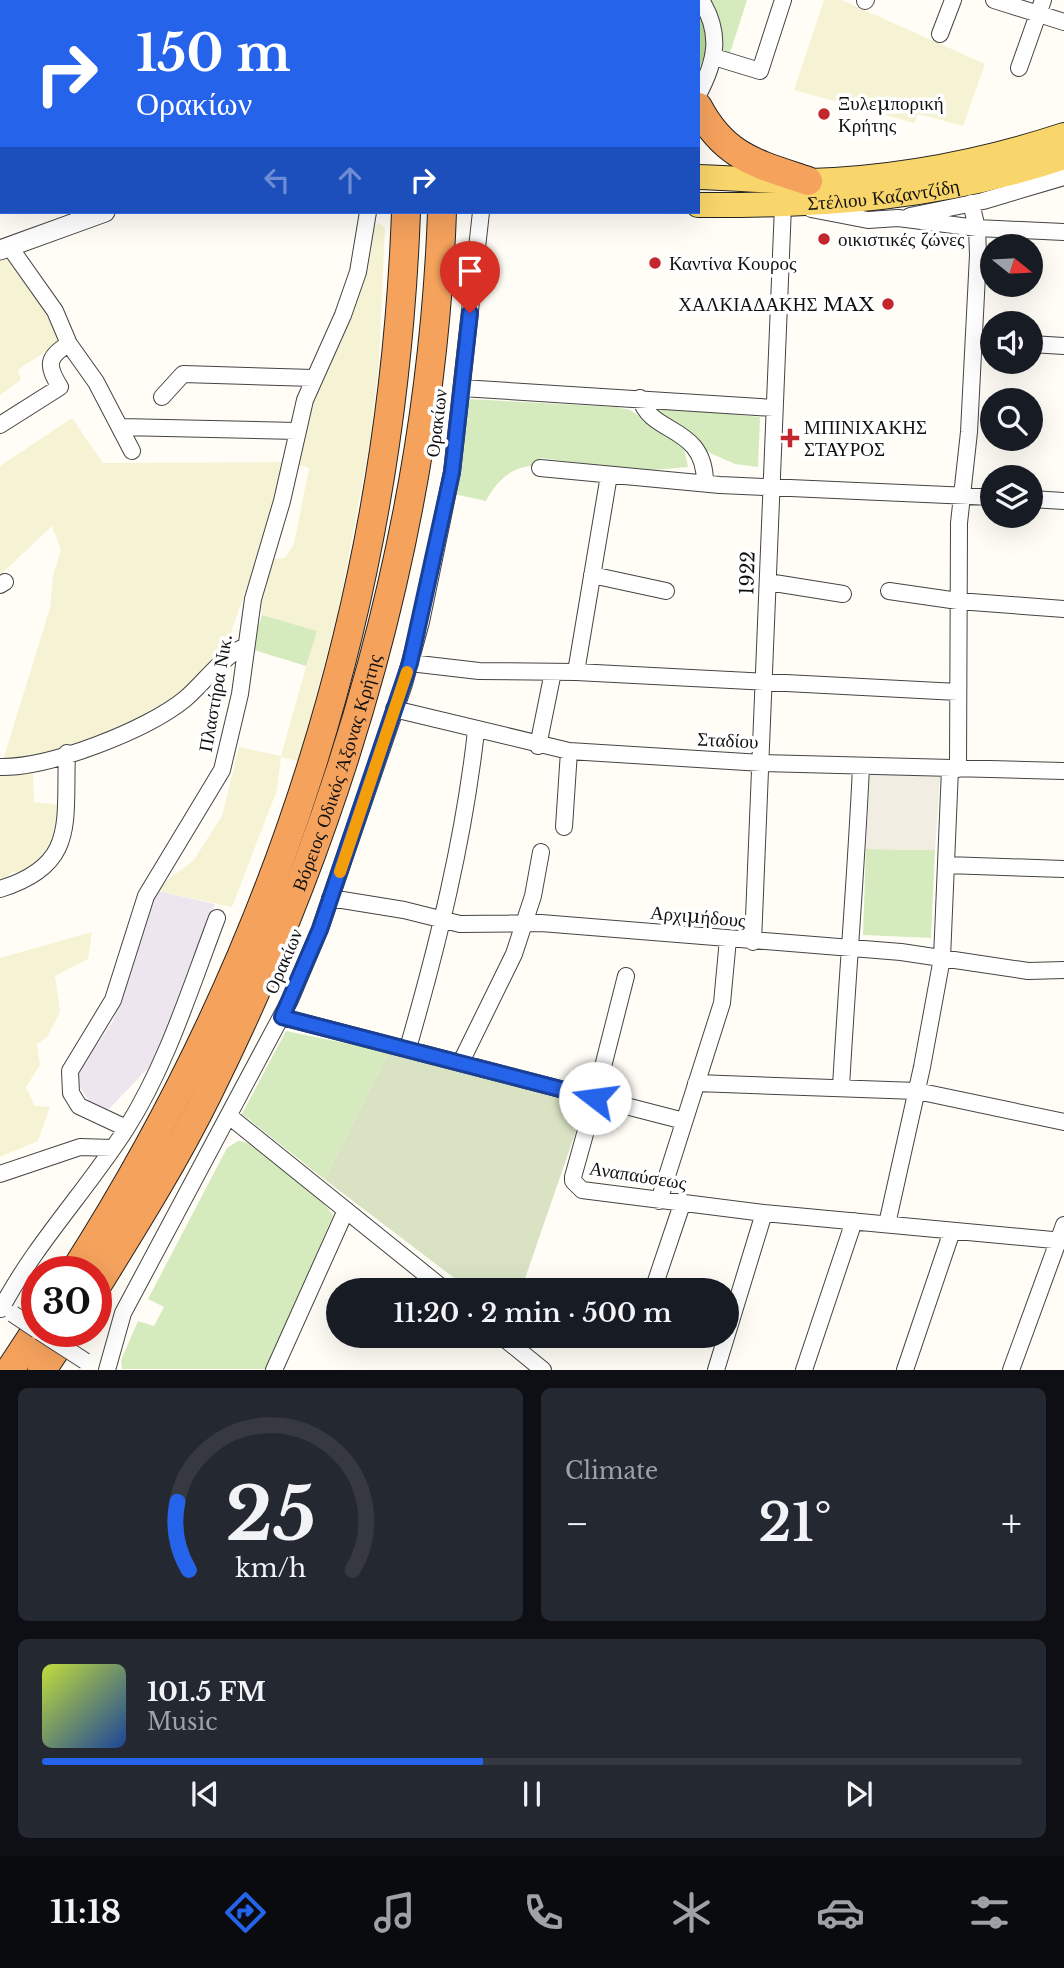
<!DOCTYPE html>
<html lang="en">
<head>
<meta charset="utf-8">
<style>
  body { margin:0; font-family:"Libre Baskerville",serif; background:#242831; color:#f1f3f6; height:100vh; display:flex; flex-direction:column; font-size:26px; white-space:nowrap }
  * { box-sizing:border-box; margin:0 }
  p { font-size:23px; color:#9ea1a6 }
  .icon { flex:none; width:38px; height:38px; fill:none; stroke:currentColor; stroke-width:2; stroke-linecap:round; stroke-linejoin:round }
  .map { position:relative; height:1370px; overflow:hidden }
  .side { display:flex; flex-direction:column; gap:18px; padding:18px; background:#0d0f14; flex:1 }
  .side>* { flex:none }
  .guide { position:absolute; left:0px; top:0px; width:700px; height:214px; box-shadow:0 7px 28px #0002; background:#2563eb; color:#fff; overflow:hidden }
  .needle { width:46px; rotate:108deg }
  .controls { position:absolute; left:980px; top:234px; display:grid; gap:14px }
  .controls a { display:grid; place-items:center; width:63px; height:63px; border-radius:50%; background:#171b24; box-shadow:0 7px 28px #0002; font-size:35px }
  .speed { position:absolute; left:21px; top:1256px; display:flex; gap:14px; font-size:35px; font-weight:700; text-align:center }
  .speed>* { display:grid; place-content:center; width:91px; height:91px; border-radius:50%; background:#171b24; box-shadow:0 7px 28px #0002; line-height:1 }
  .speed .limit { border:10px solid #d22; background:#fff; color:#111 }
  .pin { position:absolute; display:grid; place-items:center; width:60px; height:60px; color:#fff; margin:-72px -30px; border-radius:50% 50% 50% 0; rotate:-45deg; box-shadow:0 0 7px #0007 }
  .pin .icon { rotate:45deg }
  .me { position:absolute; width:77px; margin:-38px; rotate:285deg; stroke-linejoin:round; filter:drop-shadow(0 0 5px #0008) }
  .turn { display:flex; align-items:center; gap:24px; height:147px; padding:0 21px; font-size:32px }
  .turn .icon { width:91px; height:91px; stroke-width:2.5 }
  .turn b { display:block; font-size:49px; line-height:60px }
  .lanes { display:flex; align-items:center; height:66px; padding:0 21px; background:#0003; justify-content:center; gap:35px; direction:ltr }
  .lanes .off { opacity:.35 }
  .big { font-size:52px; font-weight:600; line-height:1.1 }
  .side .widget { flex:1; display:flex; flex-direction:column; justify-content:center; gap:10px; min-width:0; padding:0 24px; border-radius:10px; background:#242831 }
  .side .dial { align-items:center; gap:0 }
  .dial svg { height:182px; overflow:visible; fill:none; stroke:#363941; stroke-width:7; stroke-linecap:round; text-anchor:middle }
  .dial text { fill:#f1f3f6; stroke:none }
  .song { display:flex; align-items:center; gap:21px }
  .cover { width:84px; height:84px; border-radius:10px; background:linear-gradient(135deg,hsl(70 70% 55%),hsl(220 70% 35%)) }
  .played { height:7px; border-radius:4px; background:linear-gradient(90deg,#2563eb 45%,#363941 45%) }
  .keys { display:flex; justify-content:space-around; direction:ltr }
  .heat { display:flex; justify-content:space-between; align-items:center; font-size:38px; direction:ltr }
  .side .tiles { flex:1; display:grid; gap:18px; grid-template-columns:1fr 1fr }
  .widget:last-child { grid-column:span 2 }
  .trip { position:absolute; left:326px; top:1278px; width:413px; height:70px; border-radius:35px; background:#171b24; box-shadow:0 7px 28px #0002; font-weight:600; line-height:70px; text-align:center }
  .dock { display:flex; height:112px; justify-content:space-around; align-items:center; background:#090b0e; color:#9ea1a6 }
  .dock .icon { width:49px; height:49px }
  .dock .current { color:#2563eb }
  .dock b { font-size:32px; color:#f1f3f6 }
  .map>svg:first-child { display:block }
  .industrial { fill:#eee6ef }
  .farmland { fill:#f6f3d4 }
  .green { fill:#d5ebbd }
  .forest { fill:#b9dc9c }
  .cemetery { fill:#d9e3c4 }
  .plaza { fill:#f1ede2 }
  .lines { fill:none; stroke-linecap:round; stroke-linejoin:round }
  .minor-casing { stroke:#444; stroke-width:18 }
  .tertiary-casing { stroke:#444; stroke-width:21 }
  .primary-casing { stroke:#222; stroke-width:26 }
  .motorway-casing { stroke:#222; stroke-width:30 }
  .minor { stroke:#fff; stroke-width:16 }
  .tertiary { stroke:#fff; stroke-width:19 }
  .primary { stroke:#f9d66b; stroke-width:24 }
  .motorway { stroke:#f5a25d; stroke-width:28 }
  .minor-bridge-casing { stroke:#444; stroke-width:18; stroke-linecap:butt }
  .minor-bridge { stroke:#fff; stroke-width:16 }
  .route-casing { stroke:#184099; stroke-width:18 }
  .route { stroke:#2563eb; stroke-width:12 }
  .slow { stroke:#f59e0b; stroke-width:12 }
  .poi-dot { fill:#c4262e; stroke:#fff; stroke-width:2.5 }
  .labels { text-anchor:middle; stroke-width:7; stroke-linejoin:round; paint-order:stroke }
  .poi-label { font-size:19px; fill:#111; stroke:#fff; text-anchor:start }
  .street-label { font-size:19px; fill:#111; stroke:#fff }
</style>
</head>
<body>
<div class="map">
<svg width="1064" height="1370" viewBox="0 0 1064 1370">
  <rect width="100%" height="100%" fill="#fffdf5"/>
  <path class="industrial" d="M154,890L215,904L153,1063L108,1110L90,1102L80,1087L78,1072L113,1021Z"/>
  <path class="farmland" d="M824,0H842L985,64L963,126L918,114L914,123L794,90Z
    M379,223L385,228L379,361L370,442L338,613L299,761L281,757L277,790L232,907L154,890L193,861L222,816L239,747L281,756L316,631L262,615L261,604L273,559L285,558L294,544L309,468L299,465L303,428L376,225Z
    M11,255L32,282L62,341L20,368L18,371L21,380L0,395V261Z
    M72,418L103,463L286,462L276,502L223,656L167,705L109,734L26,758L3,760L50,608L53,576L61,550L52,526L0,575V466Z
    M33,772L34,802L60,805L53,851L23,875L13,872L0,882V773Z
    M92,932L88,959L55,976L60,1012L47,1037L37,1044L40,1065L26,1087L35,1106L50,1107L38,1141L0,1157V958Z"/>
  <path class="green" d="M213,0H370L371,2H212Z
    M464,0H644L645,2H464Z
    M707,0H747L729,56L720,51Z
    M467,399L616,407L630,410L684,447L688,467L641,471L541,458L533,466C510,467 496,482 486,501L454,494Z
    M657,407L760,417L758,467L735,464L710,453L682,427L654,410Z
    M262,615L317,631L306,666L251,649Z
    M866,849L935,850L931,938L863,935Z
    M286,1031L388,1052L324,1179L242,1114Z
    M238,1141C259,1140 321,1198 333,1215L268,1369H122L121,1360L138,1321L154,1326L164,1307L148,1299L227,1148Z"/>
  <path class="forest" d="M698,3L712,35L698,72Z"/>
  <path class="cemetery" d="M388,1052L558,1096L572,1108L576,1131L521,1290H470L324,1179Z"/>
  <path class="plaza" d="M870,773L940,777L935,850L866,849Z"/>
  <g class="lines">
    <defs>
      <path id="minor" d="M17,0L18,2
        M994,0L1064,22
        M865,1L866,0
        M940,34L953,0
        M714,57L760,71L783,0
        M1019,68L1043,0
        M698,95C716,61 722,34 701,0
        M811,209L868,220L898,218L977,228L1064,232
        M910,216L983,201L1064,177
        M9,246L55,311L69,344L96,382L132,451
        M974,341L992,342
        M1031,344L1064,346
        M462,388L774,408
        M162,397L183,374L313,378
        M640,398C651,436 705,424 705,483
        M0,425L60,387C47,366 46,357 69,344
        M121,427L297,431
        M540,468L720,485L992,497
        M1031,499L1064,501
        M592,575L666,591
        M768,582L843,594
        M0,585L5,582
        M889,591L958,601L1064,609
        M410,663L479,671L576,672L958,692
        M576,672L609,475
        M394,709L569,751L762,763L1064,771
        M538,746L553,672
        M0,767C50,768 147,730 185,699C201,686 228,650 246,647
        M958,769L959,523L969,432L978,255L977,228L971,203
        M564,827L569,751
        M946,865L1064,869
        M0,889C78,865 64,822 67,753
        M330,898L404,910L460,924L541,923L901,952L1028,971L1064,970
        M753,942L783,206
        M626,976L595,1098L684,1121
        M282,1017L595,1098L573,1177V1181L582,1190L764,1213L1064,1241
        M408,1048C438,944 464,839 476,731
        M461,1062L514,954L533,896L541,852
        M696,1083L917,1091L1064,1122
        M841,1087C847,980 856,874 861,767
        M229,1116L445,1290
        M126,1128L79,1106L71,1093L70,1071L113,1000L146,896L222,770L240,694L253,599L282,501L305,400L343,315L358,272L368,212
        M0,1174L80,1147L113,1148
        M659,1201L722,1003L728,939
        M887,1224L922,1067L942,958L950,769
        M653,1290L682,1204
        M1,1309C35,1244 87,1190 126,1129C167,1064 190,989 217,918
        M500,1335L543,1370
        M107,1370L123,1313L290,1000L320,929L404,684L421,622L452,472L481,212
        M274,1370L346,1210
        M716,1370L764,1213
        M804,1370L854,1221
        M905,1370L952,1231
        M1011,1370L1064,1225"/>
      <path id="tertiary" d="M0,250L105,212"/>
      <g id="primary">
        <path d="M0,20L2,21"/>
        <path d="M0,47L2,48"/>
        <path d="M698,177C736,178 774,182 811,181C897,178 982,162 1064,135"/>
        <path id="s1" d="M698,205C826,206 942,198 1064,157"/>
      </g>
      <g id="motorway">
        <path d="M379,0L381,2"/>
        <path d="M408,0V2"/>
        <path d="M435,0V2"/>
        <path d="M656,0L657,2"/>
        <path d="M190,2L191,0"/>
        <path d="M455,2V0"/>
        <path d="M698,107C725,158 758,164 808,181"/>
        <path d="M74,1272C280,950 392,594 406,212"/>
        <path id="s2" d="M96,1287C135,1224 175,1160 208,1093C344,819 431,519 442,212"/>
        <path d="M10,1370L37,1329"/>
        <path d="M42,1370L67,1332"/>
      </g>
    </defs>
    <use href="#minor" class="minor-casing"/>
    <use href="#tertiary" class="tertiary-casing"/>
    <use href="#primary" class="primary-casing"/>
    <use href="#motorway" class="motorway-casing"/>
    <use href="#minor" class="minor"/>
    <use href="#tertiary" class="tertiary"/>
    <use href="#primary" class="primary"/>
    <use href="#motorway" class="motorway"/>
    <defs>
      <path id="minor-bridge" d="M13,1314L37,1330
        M40,1332L85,1361"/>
    </defs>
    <use href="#minor-bridge" class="minor-bridge-casing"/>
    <use href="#minor-bridge" class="minor-bridge"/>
  </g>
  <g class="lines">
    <defs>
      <path id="route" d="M470,313L452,472L410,663L320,929L282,1017L595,1098"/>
    </defs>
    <use href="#route" class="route-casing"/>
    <use href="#route" class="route"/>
    <path class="slow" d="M340,872L407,672"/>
  </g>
  <g class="poi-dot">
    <circle cx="824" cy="114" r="7"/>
    <circle cx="824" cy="239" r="7"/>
    <circle cx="655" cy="263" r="7"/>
    <circle cx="888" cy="304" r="7"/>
    <path d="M786.5 427.5h7v7h7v7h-7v7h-7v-7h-7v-7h7z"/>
  </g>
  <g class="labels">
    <g class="poi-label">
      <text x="838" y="110">Ξυλεμπορική<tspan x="838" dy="22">Κρήτης</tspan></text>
      <text x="838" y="246">οικιστικές ζώνες</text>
      <text x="669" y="270">Καντίνα Κουρος</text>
      <text x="874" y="311" text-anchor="end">ΧΑΛΚΙΑΔΑΚΗΣ MAX</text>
      <text x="804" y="434">ΜΠΙΝΙΧΑΚΗΣ<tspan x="804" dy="22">ΣΤΑΥΡΟΣ</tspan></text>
    </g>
    <g class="street-label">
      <text dy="7" stroke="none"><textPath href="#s1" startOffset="186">Στέλιου Καζαντζίδη</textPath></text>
      <text transform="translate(436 423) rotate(-83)" y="7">Ορακίων</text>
      <text transform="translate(747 573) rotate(-88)" y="7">1922</text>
      <text transform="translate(215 693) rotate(-80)" y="7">Πλαστήρα Νικ.</text>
      <text transform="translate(728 740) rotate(3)" y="7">Σταδίου</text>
      <text dy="7" stroke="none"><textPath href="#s2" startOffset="570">Βόρειος Οδικός Άξονας Κρήτης</textPath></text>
      <text transform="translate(698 916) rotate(5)" y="7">Αρχιμήδους</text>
      <text transform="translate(283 961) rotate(-67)" y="7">Ορακίων</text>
      <text transform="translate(638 1175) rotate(9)" y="7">Αναπαύσεως</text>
    </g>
  </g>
</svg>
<div class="controls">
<a><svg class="needle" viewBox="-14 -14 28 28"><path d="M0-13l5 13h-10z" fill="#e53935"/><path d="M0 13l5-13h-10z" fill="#9ea1a6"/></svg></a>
<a><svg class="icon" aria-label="sound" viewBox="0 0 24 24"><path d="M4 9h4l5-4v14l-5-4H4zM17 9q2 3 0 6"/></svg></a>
<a><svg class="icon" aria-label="search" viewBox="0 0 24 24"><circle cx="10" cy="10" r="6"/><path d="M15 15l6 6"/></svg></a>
<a><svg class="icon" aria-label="layers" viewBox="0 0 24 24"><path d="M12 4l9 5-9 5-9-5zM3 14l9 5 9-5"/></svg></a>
</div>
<div class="speed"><div class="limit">30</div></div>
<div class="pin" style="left:470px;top:313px;background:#d93025"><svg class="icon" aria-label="arrive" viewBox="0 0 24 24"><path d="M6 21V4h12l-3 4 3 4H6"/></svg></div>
<svg class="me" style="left:595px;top:1098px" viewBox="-20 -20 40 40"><circle r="19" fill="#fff"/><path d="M0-13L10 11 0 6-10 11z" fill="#2563eb"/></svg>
<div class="trip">11:20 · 2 min · 500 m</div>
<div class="guide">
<div class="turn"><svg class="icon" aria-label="right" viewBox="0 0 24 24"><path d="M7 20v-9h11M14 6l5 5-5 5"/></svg><div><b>150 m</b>Ορακίων</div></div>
<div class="lanes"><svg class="icon off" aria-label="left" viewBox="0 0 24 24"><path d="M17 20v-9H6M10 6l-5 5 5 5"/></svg><svg class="icon off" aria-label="ahead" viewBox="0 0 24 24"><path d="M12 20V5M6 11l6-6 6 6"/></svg><svg class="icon" aria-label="right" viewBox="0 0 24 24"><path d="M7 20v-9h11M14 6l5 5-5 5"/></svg></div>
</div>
</div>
<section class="side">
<div class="tiles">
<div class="widget dial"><svg viewBox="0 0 100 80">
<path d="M14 69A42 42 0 1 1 86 69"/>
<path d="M14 69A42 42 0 0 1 9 39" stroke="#2563eb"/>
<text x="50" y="56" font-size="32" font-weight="700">25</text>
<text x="50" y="72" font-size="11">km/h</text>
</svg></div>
<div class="widget"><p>Climate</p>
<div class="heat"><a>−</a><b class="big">21°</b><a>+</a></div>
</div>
<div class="widget">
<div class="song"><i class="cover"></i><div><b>101.5 FM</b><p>Music</p></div></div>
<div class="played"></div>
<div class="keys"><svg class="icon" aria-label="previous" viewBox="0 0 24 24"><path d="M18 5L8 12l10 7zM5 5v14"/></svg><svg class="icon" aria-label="pause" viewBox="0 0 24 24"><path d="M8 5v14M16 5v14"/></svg><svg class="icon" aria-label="next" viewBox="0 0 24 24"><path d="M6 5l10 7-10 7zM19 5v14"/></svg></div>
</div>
</div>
</section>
<nav class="dock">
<b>11:18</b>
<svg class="icon current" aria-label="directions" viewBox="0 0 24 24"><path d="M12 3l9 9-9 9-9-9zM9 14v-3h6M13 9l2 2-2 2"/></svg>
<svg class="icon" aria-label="music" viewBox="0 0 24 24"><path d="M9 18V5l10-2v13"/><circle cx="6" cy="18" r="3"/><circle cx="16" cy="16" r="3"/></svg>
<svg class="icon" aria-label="phone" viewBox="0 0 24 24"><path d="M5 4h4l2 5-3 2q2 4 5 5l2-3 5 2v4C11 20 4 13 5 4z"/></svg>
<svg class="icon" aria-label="climate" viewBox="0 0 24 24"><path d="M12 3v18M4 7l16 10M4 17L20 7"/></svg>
<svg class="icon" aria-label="car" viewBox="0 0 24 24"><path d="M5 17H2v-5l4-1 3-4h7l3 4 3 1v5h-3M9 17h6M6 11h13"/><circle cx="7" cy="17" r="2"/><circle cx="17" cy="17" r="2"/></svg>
<svg class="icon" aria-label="filters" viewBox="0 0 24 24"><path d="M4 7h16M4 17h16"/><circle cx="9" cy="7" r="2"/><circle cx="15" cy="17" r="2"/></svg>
</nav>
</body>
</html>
